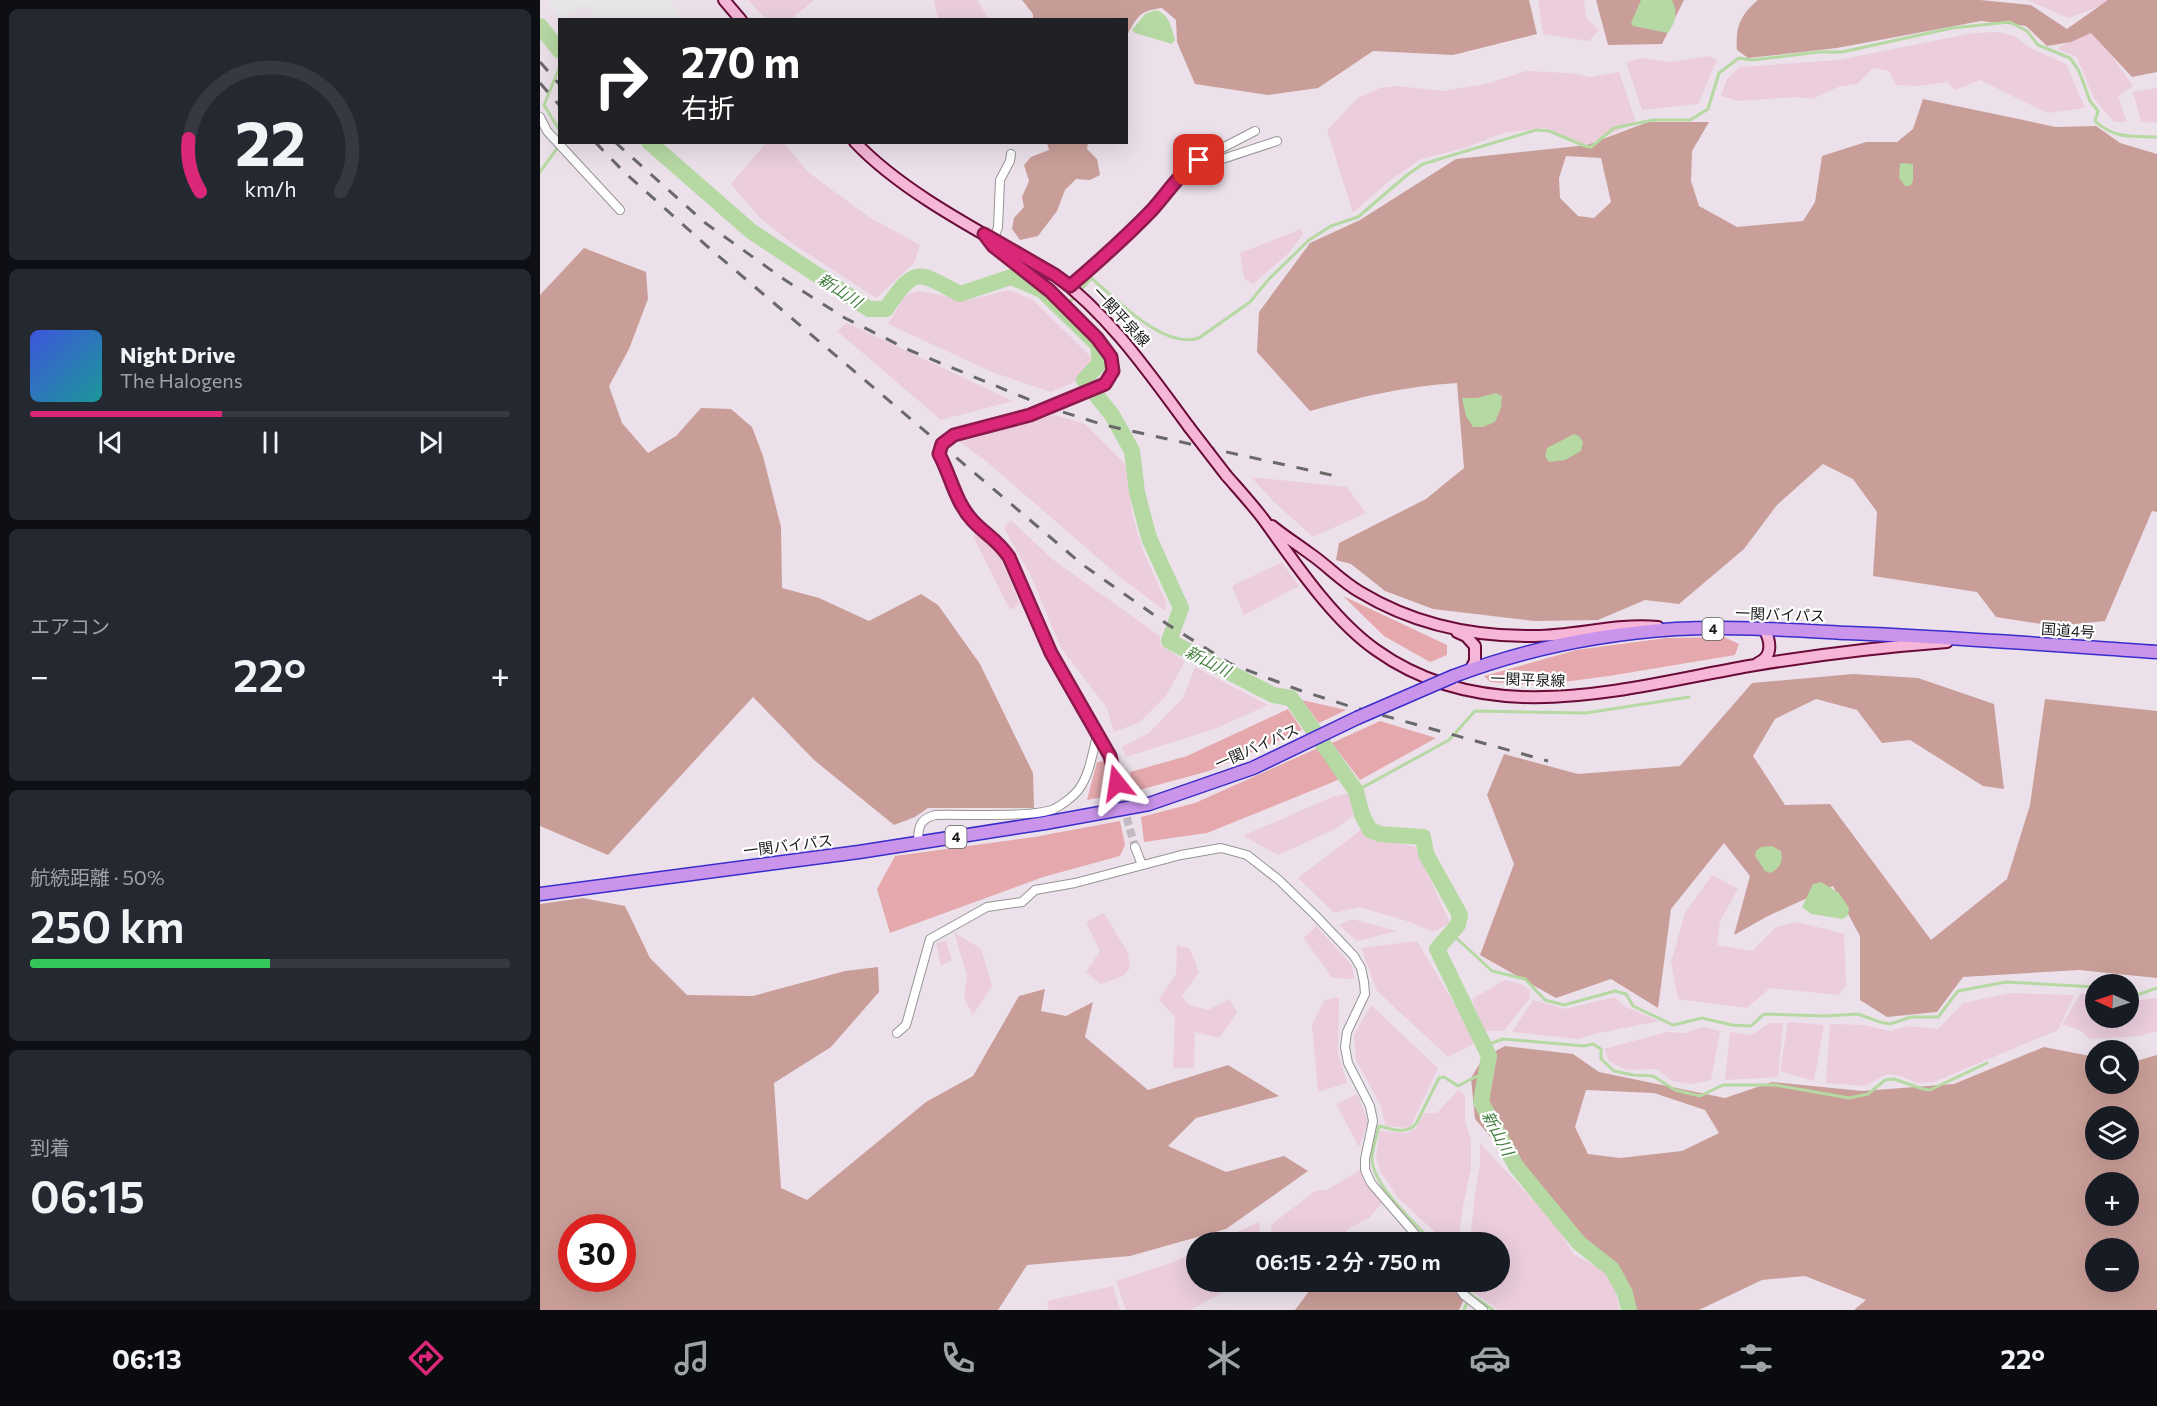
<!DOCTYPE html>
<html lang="ja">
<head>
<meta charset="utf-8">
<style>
  body { margin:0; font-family:Commissioner,"Noto Sans JP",sans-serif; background:#242831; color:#f1f3f6; height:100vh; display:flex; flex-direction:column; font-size:22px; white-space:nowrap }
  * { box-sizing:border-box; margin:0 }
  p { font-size:20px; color:#9ea1a6 }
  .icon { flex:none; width:33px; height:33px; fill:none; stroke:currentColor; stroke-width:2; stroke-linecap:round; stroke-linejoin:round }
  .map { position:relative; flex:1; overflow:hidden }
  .sheet { display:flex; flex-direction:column; gap:9px; padding:9px; background:#0d0f14; width:540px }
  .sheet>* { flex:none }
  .guide { position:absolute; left:18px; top:18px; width:570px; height:126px; border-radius:0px; box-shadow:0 6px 24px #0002; background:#202124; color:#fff; overflow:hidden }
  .needle { width:39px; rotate:273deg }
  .buttons { position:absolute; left:1545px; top:974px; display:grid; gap:12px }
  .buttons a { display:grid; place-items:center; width:54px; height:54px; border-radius:50%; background:#171b24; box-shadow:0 6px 24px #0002; font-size:30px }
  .speed { position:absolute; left:18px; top:1214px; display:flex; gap:12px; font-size:30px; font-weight:700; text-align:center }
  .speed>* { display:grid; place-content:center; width:78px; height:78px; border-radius:50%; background:#171b24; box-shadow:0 6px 24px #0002; line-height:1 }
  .speed .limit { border:9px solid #d22; background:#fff; color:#111 }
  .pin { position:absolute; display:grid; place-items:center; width:51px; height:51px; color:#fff; margin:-26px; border-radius:12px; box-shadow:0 3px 9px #0006 }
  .me { position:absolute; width:66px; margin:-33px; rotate:345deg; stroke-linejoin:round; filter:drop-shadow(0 0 4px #0008) }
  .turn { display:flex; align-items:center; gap:21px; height:126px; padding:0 24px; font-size:27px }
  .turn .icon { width:78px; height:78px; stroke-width:2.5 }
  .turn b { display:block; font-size:42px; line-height:51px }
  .big { font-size:45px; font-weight:600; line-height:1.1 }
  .sheet .card { flex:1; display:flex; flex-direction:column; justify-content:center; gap:9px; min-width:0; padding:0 21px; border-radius:9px; background:#242831 }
  .sheet .dial { align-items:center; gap:0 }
  .dial svg { height:156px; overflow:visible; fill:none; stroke:#363941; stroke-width:7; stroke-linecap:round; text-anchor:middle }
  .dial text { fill:#f1f3f6; stroke:none }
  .song { display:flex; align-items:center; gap:18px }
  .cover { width:72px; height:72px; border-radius:9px; background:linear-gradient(135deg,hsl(230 70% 55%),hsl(180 70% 35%)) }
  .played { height:6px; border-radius:3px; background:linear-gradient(90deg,#db2777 40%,#363941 40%) }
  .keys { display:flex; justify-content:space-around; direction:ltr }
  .heat { display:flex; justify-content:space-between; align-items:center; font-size:33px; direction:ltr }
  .charge { height:9px; border-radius:4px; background:linear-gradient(90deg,#34c759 50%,#363941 0) }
  .trip { position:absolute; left:646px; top:1232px; width:324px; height:60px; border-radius:30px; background:#171b24; box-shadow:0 6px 24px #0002; font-weight:600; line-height:60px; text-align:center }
  .dock { display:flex; height:96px; justify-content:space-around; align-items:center; background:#090b0e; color:#9ea1a6 }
  .dock .icon { width:42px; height:42px }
  .dock .selected { color:#db2777 }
  .dock b { font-size:27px; color:#f1f3f6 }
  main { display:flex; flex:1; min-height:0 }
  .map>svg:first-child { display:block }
  .farmland { fill:#ebcddc }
  .grass { fill:#e5a9ad }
  .forest { fill:#c99e98; fill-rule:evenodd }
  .parking { fill:#e7e7e7 }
  .water { fill:#b6d8a3 }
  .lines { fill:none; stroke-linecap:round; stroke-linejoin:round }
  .stream { stroke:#b6d8a3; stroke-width:3 }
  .river { stroke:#b6d8a3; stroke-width:16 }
  .minor-tunnel { stroke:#c2b9c1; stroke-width:8; stroke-dasharray:8 4; stroke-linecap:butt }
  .minor-casing { stroke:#959595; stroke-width:10 }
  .secondary-casing { stroke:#6a0a37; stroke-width:14 }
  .trunk-casing { stroke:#3a2dcb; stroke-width:15 }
  .minor { stroke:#fff; stroke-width:8 }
  .secondary { stroke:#f5b6d7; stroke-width:10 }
  .trunk { stroke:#ca94eb; stroke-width:12 }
  .rail { stroke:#696969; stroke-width:3; stroke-dasharray:12 12; stroke-linecap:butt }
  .secondary-bridge-casing { stroke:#6a0a37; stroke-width:14; stroke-linecap:butt }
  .trunk-bridge-casing { stroke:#3a2dcb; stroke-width:15; stroke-linecap:butt }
  .secondary-bridge { stroke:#f5b6d7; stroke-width:10 }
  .trunk-bridge { stroke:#ca94eb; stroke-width:12 }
  .route-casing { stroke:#8e194d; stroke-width:15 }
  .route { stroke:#db2777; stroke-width:10 }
  .labels { text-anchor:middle; stroke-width:4.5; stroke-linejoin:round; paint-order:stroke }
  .shield { fill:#fff; stroke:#5f5f5f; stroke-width:1.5 }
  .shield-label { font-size:14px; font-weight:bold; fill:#1b1b1b }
  .street-label { font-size:15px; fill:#1b1b1b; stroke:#fff }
  .water-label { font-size:16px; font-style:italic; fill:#437f3f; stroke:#fff }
</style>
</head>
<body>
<main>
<section class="sheet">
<div class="card dial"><svg viewBox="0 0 100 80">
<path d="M14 69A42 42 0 1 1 86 69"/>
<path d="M14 69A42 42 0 0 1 8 42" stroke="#db2777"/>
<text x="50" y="56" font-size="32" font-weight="700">22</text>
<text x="50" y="72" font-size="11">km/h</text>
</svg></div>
<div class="card">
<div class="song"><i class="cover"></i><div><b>Night Drive</b><p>The Halogens</p></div></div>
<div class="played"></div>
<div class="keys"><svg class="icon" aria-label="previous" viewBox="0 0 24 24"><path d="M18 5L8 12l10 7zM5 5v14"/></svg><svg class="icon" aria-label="pause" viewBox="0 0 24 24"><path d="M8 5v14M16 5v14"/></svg><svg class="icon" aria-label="next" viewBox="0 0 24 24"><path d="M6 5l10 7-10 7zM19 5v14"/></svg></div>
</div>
<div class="card"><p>エアコン</p>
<div class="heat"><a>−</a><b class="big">22°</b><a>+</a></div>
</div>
<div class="card"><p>航続距離 · 50%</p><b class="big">250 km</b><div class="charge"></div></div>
<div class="card"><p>到着</p><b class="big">06:15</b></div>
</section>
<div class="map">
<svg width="1617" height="1310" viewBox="0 0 1617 1310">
  <rect width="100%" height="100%" fill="#ece1eb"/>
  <path class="farmland" d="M208,0H272L273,1L251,19L227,20Z
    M394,0H437L449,19H398Z
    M998,0H1044L1046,18L1059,30L1049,41L1003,34Z
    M1487,0H1575L1529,18Z
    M1457,32L1475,36L1488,47L1526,64L1545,108L1507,113L1440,80L1415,90L1407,82L1378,86L1356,85L1349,71L1333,68L1317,84L1298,87L1272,99L1256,97L1199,101L1181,96L1187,79L1200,67L1299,60L1433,33Z
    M1555,32L1593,86L1578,96L1587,122H1574L1554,99L1537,57L1517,49L1534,38Z
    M1169,56L1177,60L1158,104L1102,110L1086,62L1102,58L1131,62Z
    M986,71L1030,73L1051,77L1079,72L1096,122L1047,145L1005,128L963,133L925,148L881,159L849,181L813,213L787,130L818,98L840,88L857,86L903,91L946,84Z
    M1617,88V123L1601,122L1593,92Z
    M226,143H244L267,171L292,190L329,217L380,245L374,263L336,298L250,242L220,218L191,184Z
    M761,229L763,234L749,253L713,284L704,278L700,253Z
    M469,290L493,300L552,358L541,379L511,392L452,372L348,324L365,296L377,291L429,300Z
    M307,323L473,401L401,420L297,331Z
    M515,415L545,424L585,464L593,517L603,551L626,602L625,611L581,578L447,462L420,442Z
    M711,477L807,487L826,513L773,537L734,502Z
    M471,520L512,559L620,636V645L645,661L626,696L600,722L574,732L567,708L521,648L491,576L464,528Z
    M437,533L459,555L480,604L470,610L433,536Z
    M742,562L759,586L704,615L692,586Z
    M655,667L728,705L677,728L586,757L582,747L609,733L643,698Z
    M809,793L813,816L795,829L738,855L703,836L792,797Z
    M822,829L832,837L875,847L910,923L893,932L870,922L819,907L794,913L758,878Z
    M1172,875L1198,889L1180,921L1177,945L1212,951L1236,927L1258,922L1304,934L1306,986L1298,995L1230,988L1207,1008L1138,999L1131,962L1145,913Z
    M564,913L588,953L590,968L583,976L561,984L546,972L560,951L546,922Z
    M812,919L857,931L817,941L799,925Z
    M776,926L812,965L814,979L792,978L764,938Z
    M414,932L441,949L452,986L433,1015L424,998L427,976Z
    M406,941L412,960L401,966L396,943Z
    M877,941L937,1042L908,1057L837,991L821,948Z
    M637,945L650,949L659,972L642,996L649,1005L668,1010L690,999L697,1013L679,1038L655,1032L654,1068H633L635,1017L619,1000L636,974Z
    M965,980L981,984L990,991L989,999L964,1031H943L932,999Z
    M1470,993L1534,995L1518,1030L1394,1082L1377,1083L1361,1076L1347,1074L1325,1086L1286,1083L1290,1024L1324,1025L1350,1031L1369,1026L1398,1029L1423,1003Z
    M1541,993L1555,994L1556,1017H1588L1589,1001L1617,998V1031L1600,1036L1550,1039L1541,1031L1522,1024Z
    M799,997L798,1054L807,1083L778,1092L772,1025L784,1000Z
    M1074,997L1086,1007L1119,1021L1054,1034L1038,1039L972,1032L993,1000L1026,1009Z
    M831,1005L898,1068L870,1128L846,1126L840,1104L816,1060L814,1035Z
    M1248,1022L1284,1025L1274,1081L1240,1071Z
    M1230,1023H1243L1238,1077L1185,1080L1190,1032L1211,1035Z
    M1163,1027L1180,1031L1171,1080L1151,1084L1132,1081L1117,1069L1086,1070L1069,1061L1064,1049L1127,1032L1145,1033Z
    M918,1090L925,1095V1121L931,1140V1168L923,1206L918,1242H902L898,1235L858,1198L840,1171L836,1155L840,1131L867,1133L876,1128L884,1113H897Z
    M817,1094L828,1121L819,1147L796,1104Z
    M940,1143L1015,1224L1034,1255L1064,1270L1076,1292L1079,1310H959L933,1292L926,1281H960V1242H930L935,1194L940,1165Z
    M822,1169L826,1184L842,1203L829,1218L806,1230L810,1242H733L731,1225L775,1191L787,1190Z
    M719,1222L721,1242H676Z
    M657,1251V1281H703L651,1310H586L576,1281L634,1262Z
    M573,1286L580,1310H509L507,1301Z"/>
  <path class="grass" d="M803,596L907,645V655L890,662L844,636Z
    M1184,637L1199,644L1195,655L1069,676L1000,685L950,682L944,676L1036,650L1126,638Z
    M762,700L806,710L779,723Z
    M748,709L762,730L669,771L592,792L590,772L647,756Z
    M840,721L896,738L820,780L792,743Z
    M780,747L798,780L667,833L604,842L601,817L655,803Z
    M565,761L574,795L547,800L557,762Z
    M580,821L585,845L580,856L503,877L350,933L337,889L355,856L494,837Z"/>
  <path class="forest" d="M482,0H989L997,34L913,55L833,51L778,88L728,95L655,84L637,42L636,20L622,8C599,11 598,16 587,35L586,20L493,19V14Z
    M1056,0H1144L1122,44L1068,45Z
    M1218,0H1440L1491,5L1527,29L1568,0H1617V72L1592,77L1551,33L1531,42L1507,46L1486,26L1441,21L1297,48L1208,58L1197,50C1195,28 1200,15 1218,0Z
    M1383,99L1516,127L1556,126L1580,143L1617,154V512L1612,511L1565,621L1514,626L1456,617L1437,592L1333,576L1337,512L1313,479L1283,464L1237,505L1204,549L1139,604L1105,600L1058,620L994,621L893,609L845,591L811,564L796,560L799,543L886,499L924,468L917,383C866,386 819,397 770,411L717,352L719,312L770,243L820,220L916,159L1047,145L1108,122H1169L1152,151L1151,181L1159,206L1197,227L1263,221L1275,202L1282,156L1326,142H1357L1373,129ZM1026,156L1061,158L1071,202L1054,218L1038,216L1020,198L1019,178Z
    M507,143H548L547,149L557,159L560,175L550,180L536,179L525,190L517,211L498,236L480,240L472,229L474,218L484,207L482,197L489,181L484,165L491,157L509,150Z
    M44,248L106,272L108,299L89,349L69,386L82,423L108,453L136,436L161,408L191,409L212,427L223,456L241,527L242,588L279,598L329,621L381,594L398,605L440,664L493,773L494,808H388L375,817L354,825L274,760L213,697L68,855L0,826V295Z
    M1313,674L1378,678L1454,704L1464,789L1443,786L1370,740L1342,743L1317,710L1276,699L1235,719L1213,756L1245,805L1290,804L1391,940L1467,879L1490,805L1505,699L1617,711V978L1539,970L1423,977L1397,1012L1347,1017L1320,1000V936L1293,886L1228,916L1194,935L1210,876L1184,843L1131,909L1118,1008L1071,979L1016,998L940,955L974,864L947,795L964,754L1038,774L1140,766L1212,683Z
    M43,898L85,906L110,958L147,995L213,996L305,971L338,967L339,992L291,1047L234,1083L241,1188L267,1200L386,1102L433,1076L479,996L505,989L501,1011L526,1016L553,1002L545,1037L608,1090L688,1065L739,1096L656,1118L628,1146L686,1172L744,1156L768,1171L686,1229L590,1256L487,1265L458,1310H0V904ZM32,1227H82V1278H32Z
    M965,1046L1033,1054L1059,1072L1185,1098L1232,1082L1322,1091L1414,1084L1504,1047L1555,1057L1556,1083H1588L1589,1063L1617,1055V1310H1314L1326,1300L1265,1276L1222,1280L1159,1310H1092L1083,1277L1038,1246L982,1166L956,1143L935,1119L931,1078L943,1058ZM1046,1090L1114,1093L1165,1110L1179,1133L1142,1151L1080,1158L1048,1154L1035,1127ZM1556,1116H1588V1149H1556ZM1556,1182H1588V1215H1556ZM1556,1248H1588V1281H1556Z
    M783,1281H907L924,1299L919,1310H755L773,1286Z"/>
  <path class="parking" d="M7,0H128L143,18L58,19L44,4L26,19H22Z"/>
  <path class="water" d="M1101,0H1132C1138,12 1136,22 1128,33L1093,26L1091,23Z
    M616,10C630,15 631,27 635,40L632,44L595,33L592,30L605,14Z
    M1363,163L1373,164V181L1370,186H1365L1359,178L1360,164Z
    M956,393L962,396L961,408L955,422L943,427H933L926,416L922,398H937Z
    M1034,434L1039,436L1043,442L1041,451L1025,460L1009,462L1005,456L1007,448Z
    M1232,846L1241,851C1243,863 1241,866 1231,873L1225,871L1215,856L1216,851L1221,847Z
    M1281,882L1299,893L1309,908L1308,915L1303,919L1271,914L1262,907L1273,884Z"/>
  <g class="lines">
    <path class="stream" d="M20,66L4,105L20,131
      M0,172L18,147
      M540,291L551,278C577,299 623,350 659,338L710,302L729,279L769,240L791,226L818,217L867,175L883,164L996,130L1009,131L1045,146L1051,147L1074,128L1113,120H1150L1168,109L1179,73L1199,58L1212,60L1279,52H1302L1412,28L1470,22L1487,31L1498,45L1530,58L1539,71L1550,101L1558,111L1555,121C1575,139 1591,136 1617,137
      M523,310L535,296
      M816,791L909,740L935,711L1046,713L1149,697
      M912,934L952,971L985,979L1005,1000L1024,1005L1075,991L1086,994L1093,1006L1133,1025L1162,1018L1192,1025L1211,1026L1224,1014L1285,1016L1318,1014L1340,1022L1350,1024L1371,1017H1398L1418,991L1466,982L1556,987
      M1588,993L1600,994L1617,988
      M944,1046L963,1039L1044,1046L1053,1044L1061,1049V1059L1074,1071L1093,1075L1113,1076L1135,1090L1160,1096L1183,1085H1235L1309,1098L1328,1094L1345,1080L1354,1079L1383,1089L1390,1090L1447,1063
      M893,1242C876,1225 832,1184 832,1159C832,1149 837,1136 839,1126C852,1129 866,1135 876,1124L899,1078L904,1077L918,1086L935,1077L945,1076
      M921,1281L930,1294L953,1310
      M924,1310L928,1300"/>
    <path class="river" d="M0,26L20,51
      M109,142L212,232L329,309H346C375,267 376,270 420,294L471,277L502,290L558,345L560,363L544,380L572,415L592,451L597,492L609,538L641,608L629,641L733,695L751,698L816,791L822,815L830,830L840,834L883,837L886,854L920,915L918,925L897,949L949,1056L941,1102L976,1166L1039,1243L1072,1269L1085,1293L1089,1310"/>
    <path class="minor-tunnel" d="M577,783L595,847"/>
    <defs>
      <path id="minor" d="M0,117L7,131L80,210
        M649,170L737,141
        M454,239L458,227L460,180L470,161L471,154
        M530,286L574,248L611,211L642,172L659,160L715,131
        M558,732L570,756L577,783
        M378,843C378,828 379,819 395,815C421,814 493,818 514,809C522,805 534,796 539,789C550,774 553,750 558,732L511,653L469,557L460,543L433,521L418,501L409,474L399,454L402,445L414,435L490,415L565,384L573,371L571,357L557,338L510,290L453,247L447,238
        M595,847L602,865
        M357,1033L366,1025L390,939L447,907L482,902L495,890L535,883L641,855L681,848L707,855L739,880L776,916L814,956L821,968L824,982L825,994L807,1032L805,1047L808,1063L830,1106L833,1121L825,1159V1170L831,1183L882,1242
        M914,1281L924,1295L943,1310"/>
      <path id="secondary" d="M184,0L201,20
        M315,142C366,196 451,237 515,275C570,316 609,373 649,427
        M686,475C699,490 712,504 724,520C755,563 793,620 836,650C949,731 1085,688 1209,666C1275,655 1341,647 1407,642
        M732,526C744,536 757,544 769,553C787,565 801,581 820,592C873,624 933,637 995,636C1036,636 1076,623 1118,627
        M917,632L926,636L935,646V661L931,669
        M1218,663C1233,657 1231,641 1224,629"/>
      <path id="trunk" d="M914,676C985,649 1060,634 1136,629C1193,626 1251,630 1308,633C1411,637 1514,645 1617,652
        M0,894L319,852L505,823L609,804L713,768L817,718"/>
    </defs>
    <use href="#minor" class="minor-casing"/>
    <use href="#secondary" class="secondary-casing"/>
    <use href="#trunk" class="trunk-casing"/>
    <use href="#minor" class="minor"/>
    <use href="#secondary" class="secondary"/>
    <use href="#trunk" class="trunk"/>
    <path class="rail" d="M0,62L20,85
      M0,83L20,106
      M55,142L85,173L176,254L543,565L627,624L691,664L759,690L809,706L1008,761
      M75,142L164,222L245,280L305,318L369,350L507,407L564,425L800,477"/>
    <defs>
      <path id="secondary-bridge" d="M649,427L686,475"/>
      <path id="trunk-bridge" d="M817,718L914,676"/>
    </defs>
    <use href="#secondary-bridge" class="secondary-bridge-casing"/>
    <use href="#trunk-bridge" class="trunk-bridge-casing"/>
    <use href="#secondary-bridge" class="secondary-bridge"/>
    <use href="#trunk-bridge" class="trunk-bridge"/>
  </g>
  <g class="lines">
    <defs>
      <path id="route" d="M577,783L570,756L511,653L469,557C457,539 446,535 433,521C415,502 411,476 399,454L402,444L414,435L490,415L565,384L573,371L571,357L557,338L510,291L453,246L444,234L515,275L530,286C558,262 586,237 612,210C628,192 639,174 659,160"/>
    </defs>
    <use href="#route" class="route-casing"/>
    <use href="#route" class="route"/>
  </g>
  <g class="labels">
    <g class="shield">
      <rect x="1162.5" y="618" width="21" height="22" rx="4.5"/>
      <rect x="405.5" y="826" width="21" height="22" rx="4.5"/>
    </g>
    <g class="shield-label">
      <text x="1173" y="634">4</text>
      <text x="416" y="842">4</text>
    </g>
    <g class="street-label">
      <text transform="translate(581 317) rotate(47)" y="5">一関平泉線</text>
      <text transform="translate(1240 615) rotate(2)" y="5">一関バイパス</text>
      <text transform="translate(1528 631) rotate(4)" y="5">国道4号</text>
      <text transform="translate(988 680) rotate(2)" y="5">一関平泉線</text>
      <text transform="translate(717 747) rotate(-24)" y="5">一関バイパス</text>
      <text transform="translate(248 846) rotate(-7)" y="5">一関バイパス</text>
    </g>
    <g class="water-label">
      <text transform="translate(300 290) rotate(33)" y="6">新山川</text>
      <text transform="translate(668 661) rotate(27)" y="6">新山川</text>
      <text transform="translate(958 1133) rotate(62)" y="6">新山川</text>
    </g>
  </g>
</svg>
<div class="buttons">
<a><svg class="needle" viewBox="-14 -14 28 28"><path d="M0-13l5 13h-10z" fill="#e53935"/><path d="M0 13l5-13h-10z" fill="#9ea1a6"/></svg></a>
<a><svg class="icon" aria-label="search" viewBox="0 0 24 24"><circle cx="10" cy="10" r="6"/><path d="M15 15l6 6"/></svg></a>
<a><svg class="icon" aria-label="layers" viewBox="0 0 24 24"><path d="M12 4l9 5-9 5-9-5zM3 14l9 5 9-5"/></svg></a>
<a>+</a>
<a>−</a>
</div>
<div class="speed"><div class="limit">30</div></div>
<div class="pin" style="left:659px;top:160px;background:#d93025"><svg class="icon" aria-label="arrive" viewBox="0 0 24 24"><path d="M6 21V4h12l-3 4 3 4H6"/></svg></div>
<svg class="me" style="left:577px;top:783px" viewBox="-20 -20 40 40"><path d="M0-17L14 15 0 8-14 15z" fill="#db2777" stroke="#fff" stroke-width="4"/></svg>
<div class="trip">06:15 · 2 分 · 750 m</div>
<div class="guide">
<div class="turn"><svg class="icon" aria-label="right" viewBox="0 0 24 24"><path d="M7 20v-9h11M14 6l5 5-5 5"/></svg><div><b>270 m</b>右折</div></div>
</div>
</div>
</main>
<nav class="dock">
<b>06:13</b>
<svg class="icon selected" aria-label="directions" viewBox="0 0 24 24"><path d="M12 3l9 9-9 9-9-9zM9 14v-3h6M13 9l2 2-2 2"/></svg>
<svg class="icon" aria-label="music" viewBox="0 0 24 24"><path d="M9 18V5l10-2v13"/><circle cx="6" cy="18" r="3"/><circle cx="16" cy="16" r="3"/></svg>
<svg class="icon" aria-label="phone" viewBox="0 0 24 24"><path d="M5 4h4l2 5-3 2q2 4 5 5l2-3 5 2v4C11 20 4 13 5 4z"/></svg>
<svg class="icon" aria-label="climate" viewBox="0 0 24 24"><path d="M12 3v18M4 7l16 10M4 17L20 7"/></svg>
<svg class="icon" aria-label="car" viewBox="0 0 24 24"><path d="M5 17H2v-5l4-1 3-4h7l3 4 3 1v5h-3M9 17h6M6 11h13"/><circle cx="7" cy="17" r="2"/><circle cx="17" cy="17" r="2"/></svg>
<svg class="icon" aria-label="filters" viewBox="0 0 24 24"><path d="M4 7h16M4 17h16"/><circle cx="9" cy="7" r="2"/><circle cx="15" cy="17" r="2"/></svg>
<b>22°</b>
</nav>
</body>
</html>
